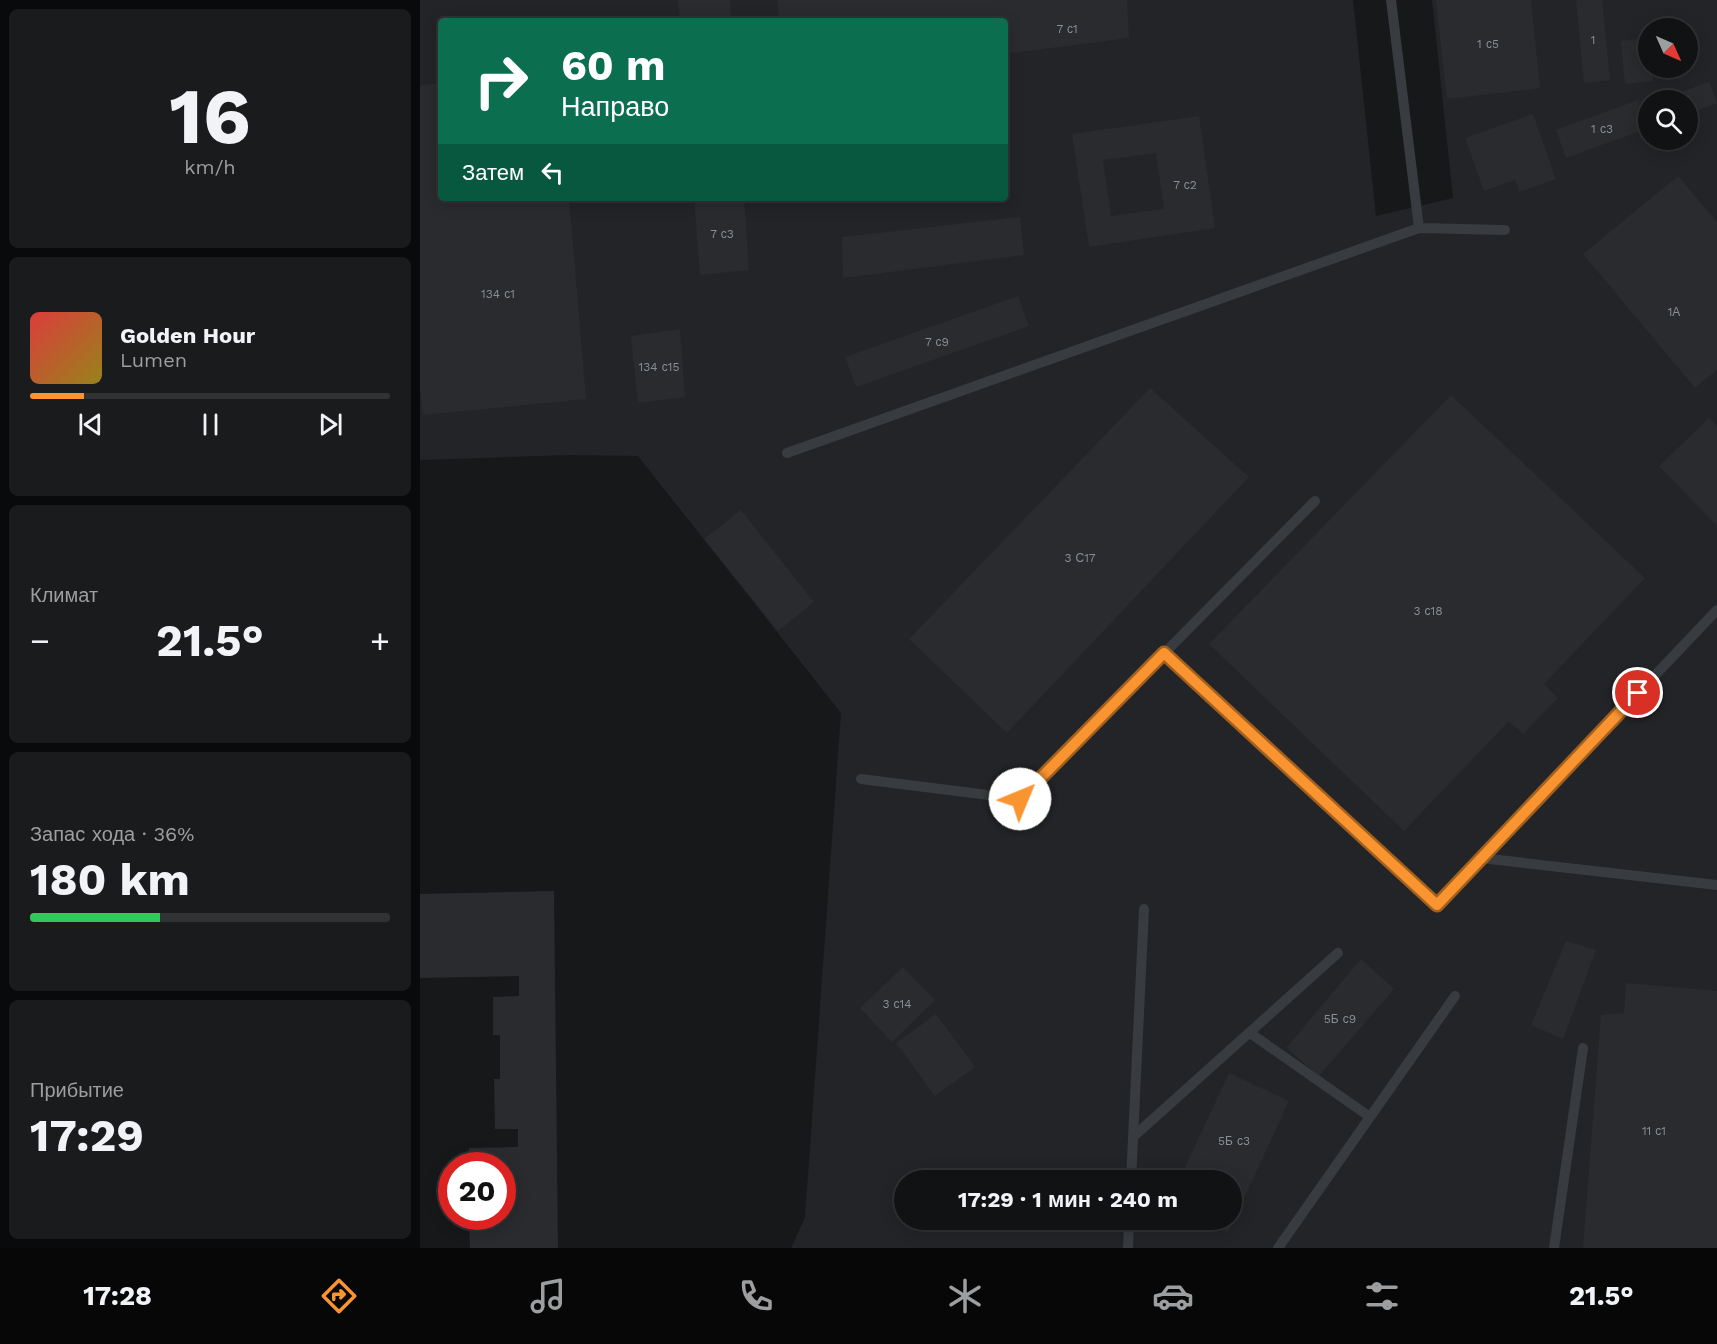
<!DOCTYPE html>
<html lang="ru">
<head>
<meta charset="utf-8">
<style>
  body { margin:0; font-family:"Work Sans",sans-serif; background:#1a1b1d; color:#f1f3f6; height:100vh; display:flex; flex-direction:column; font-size:22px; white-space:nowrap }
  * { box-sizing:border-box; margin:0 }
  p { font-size:20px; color:#9c9ea0 }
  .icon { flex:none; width:33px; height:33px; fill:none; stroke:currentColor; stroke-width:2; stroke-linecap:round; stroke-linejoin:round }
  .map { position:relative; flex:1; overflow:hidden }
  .sheet { display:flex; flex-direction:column; gap:9px; padding:9px; background:#090a0b; width:420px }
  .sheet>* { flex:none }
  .top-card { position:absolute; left:18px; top:18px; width:570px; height:183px; border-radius:6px; box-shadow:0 3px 15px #0003,0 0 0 2px #303234; background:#0b6e4f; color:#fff; overflow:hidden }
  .needle { width:39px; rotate:135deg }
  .fabs { position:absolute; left:1218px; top:18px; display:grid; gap:12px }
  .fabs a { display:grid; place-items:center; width:60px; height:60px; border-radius:50%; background:#111214; box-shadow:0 3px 15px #0003,0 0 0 2px #303234; font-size:30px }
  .speed { position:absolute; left:18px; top:1152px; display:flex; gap:12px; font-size:30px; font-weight:700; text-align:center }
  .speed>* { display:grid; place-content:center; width:78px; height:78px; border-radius:50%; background:#111214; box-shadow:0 3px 15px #0003,0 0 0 2px #303234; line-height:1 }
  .speed .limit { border:9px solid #d22; background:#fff; color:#111 }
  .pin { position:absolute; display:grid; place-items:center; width:51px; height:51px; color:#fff; margin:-26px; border:3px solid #fff; border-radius:50%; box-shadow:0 2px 6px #0007 }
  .me { position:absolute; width:66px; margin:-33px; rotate:45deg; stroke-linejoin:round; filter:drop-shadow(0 0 4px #0008) }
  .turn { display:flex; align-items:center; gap:21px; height:126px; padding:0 24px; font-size:27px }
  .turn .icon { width:78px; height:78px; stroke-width:2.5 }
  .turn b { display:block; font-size:42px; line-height:51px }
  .then { display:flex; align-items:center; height:57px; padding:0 24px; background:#0003; gap:12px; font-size:22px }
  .big { font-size:45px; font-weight:700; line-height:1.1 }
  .sheet .widget { flex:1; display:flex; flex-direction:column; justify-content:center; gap:9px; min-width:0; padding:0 21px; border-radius:9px; background:#1a1b1d }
  .sheet .dial { align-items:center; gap:0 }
  .dial b { font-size:78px; line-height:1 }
  .song { display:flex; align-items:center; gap:18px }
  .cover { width:72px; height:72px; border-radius:9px; background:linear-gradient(135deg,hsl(0 70% 55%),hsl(50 70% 35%)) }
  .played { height:6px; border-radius:3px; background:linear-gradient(90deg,#f99430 15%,#303234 15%) }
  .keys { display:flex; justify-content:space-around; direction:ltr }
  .heat { display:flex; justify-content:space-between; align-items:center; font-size:33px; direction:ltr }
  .charge { height:9px; border-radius:4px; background:linear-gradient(90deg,#34c759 36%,#303234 0) }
  .trip { position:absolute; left:474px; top:1170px; width:348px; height:60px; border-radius:30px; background:#111214; box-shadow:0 3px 15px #0003,0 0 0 2px #303234; font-weight:700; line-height:60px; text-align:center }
  .tab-bar { display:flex; height:96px; justify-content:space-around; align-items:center; background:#070708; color:#9c9ea0 }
  .tab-bar .icon { width:42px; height:42px }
  .tab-bar .on { color:#f99430 }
  .tab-bar b { font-size:27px; color:#f1f3f6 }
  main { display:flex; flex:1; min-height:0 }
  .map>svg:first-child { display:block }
  .built { fill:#232427; fill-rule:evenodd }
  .building { fill:#2a2b2e; fill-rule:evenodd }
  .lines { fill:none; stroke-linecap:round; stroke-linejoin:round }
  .service { stroke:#383b3f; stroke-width:10 }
  .route-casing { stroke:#a2601f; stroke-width:15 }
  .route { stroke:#f99430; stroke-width:10 }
  .labels { text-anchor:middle; stroke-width:6; stroke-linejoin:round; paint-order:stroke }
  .number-label { font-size:12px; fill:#888f96 }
</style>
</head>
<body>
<main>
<section class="sheet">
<div class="widget dial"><b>16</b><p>km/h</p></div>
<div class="widget">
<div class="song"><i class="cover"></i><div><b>Golden Hour</b><p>Lumen</p></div></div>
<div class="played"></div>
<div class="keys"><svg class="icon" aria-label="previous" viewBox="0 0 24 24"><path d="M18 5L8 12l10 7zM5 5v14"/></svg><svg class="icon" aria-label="pause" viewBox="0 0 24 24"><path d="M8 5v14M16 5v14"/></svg><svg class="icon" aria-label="next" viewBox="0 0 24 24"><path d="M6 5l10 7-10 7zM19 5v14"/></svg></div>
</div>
<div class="widget"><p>Климат</p>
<div class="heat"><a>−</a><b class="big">21.5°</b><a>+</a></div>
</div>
<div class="widget"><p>Запас хода · 36%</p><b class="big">180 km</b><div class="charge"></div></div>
<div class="widget"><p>Прибытие</p><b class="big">17:29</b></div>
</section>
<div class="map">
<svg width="1297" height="1248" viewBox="0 0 1297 1248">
  <rect width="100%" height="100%" fill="#17181a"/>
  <path class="built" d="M0,0H933L956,216L1033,198L1012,0H1297V1248H371L385,1217L421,713L218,456L149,455L0,460ZM21,21H585V198H21ZM1228,28H1268V68H1228ZM1228,100H1268V140H1228ZM484,1180H812V1220H484Z"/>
  <path class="building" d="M258,0H310L311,21H260Z
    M357,0H707L709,38L585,54V21H359Z
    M1016,0H1111L1120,88L1027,99Z
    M1156,0H1182L1190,80L1164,83Z
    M1228,38V68H1232L1233,81L1205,84L1201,41Z
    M1289,82L1297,103L1268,114V100H1239Z
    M21,83V198H149L166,399L3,415L0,389V85Z
    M1218,100L1221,107L1228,104V128L1146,158L1136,130Z
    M1113,114L1136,179L1100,192L1095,180L1064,191L1045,138Z
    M779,116L795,228L669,247L652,134ZM736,153L744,209L691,216L683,160Z
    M1258,176L1297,222V370L1275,388L1163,254Z
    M274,198H324L329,270L280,275Z
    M600,217L604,255L423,278L422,237Z
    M598,296L609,326L436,387L425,357Z
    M260,329L265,397L218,403L211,336Z
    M730,388L829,477L587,733L489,639Z
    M1031,395L1225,578L1124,684L1138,698L1103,734L1089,721L984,831L789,644Z
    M1289,418L1297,427V526L1239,466Z
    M321,510L394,602L358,631L284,539Z
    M134,891L138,1248H50L49,1216H82V1166H49V1148L98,1147V1129H75L74,1079H80V1035H73V997L99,996V976L0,978V894Z
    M1146,941L1176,950L1143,1039L1111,1025Z
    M941,959L974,989L899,1076L866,1048Z
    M483,967L515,1000L472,1042L440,1008Z
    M1206,983L1297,991V1248H1163L1181,1015L1204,1013Z
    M516,1014L555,1067L515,1096L476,1043Z
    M809,1073L869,1101L808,1233L778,1220H812V1180H759Z"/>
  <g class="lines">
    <path class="service" d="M971,0L999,228L1085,230
      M367,453L999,228
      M744,653L1017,905L1297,610
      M441,779L600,799L895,501
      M1061,858L1297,885
      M830,1033L950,1117
      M713,1137L918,953
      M711,1180L724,909
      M708,1248L709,1220
      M858,1248L1035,996
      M1134,1248L1163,1048"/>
  </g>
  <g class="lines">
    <defs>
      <path id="route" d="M600,799L744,653L1017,905L1218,693"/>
    </defs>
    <use href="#route" class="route-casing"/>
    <use href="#route" class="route"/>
  </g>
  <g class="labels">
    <g class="number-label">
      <text x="647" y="33">7 с1</text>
      <text x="1173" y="44">1</text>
      <text x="1068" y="48">1 с5</text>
      <text x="1182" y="133">1 с3</text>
      <text x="765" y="189">7 с2</text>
      <text x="302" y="238">7 с3</text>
      <text x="78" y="298">134 с1</text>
      <text x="1254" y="316">1А</text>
      <text x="517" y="346">7 с9</text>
      <text x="239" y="371">134 с15</text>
      <text x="660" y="562">3 С17</text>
      <text x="1008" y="615">3 с18</text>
      <text x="477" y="1008">3 с14</text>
      <text x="920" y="1023">5Б с9</text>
      <text x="1234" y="1135">11 с1</text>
      <text x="814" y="1145">5Б с3</text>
    </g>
  </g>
</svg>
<div class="fabs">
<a><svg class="needle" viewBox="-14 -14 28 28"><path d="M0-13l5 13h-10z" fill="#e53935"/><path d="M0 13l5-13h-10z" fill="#9c9ea0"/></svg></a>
<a><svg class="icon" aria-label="search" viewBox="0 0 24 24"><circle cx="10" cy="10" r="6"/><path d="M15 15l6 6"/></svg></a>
</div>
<div class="speed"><div class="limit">20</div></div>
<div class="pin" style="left:1218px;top:693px;background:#d93025"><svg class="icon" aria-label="arrive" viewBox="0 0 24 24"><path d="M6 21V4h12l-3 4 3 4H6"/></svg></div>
<svg class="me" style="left:600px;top:799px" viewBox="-20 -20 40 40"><circle r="19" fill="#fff"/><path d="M0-13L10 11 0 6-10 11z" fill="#f99430"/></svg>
<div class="trip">17:29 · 1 мин · 240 m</div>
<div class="top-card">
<div class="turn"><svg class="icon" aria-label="right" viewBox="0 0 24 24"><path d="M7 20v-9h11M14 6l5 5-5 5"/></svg><div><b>60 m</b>Направо</div></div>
<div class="then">Затем<svg class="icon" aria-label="left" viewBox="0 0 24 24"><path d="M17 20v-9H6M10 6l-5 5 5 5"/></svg></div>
</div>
</div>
</main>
<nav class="tab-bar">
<b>17:28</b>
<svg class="icon on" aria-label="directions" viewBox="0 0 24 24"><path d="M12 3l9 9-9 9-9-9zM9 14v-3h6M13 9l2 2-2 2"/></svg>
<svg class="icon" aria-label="music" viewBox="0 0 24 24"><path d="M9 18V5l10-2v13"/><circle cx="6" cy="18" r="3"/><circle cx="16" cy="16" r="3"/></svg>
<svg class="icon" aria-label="phone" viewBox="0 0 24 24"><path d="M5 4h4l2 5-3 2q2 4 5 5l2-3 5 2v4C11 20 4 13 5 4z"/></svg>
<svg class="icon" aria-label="climate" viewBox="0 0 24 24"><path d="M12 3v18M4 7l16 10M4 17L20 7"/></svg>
<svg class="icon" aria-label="car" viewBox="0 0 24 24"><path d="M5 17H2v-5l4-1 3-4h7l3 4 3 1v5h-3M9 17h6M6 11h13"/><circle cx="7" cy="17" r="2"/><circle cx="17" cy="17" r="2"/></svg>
<svg class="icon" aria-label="filters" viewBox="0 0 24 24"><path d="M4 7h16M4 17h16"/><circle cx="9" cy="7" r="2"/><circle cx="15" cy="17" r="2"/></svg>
<b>21.5°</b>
</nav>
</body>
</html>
